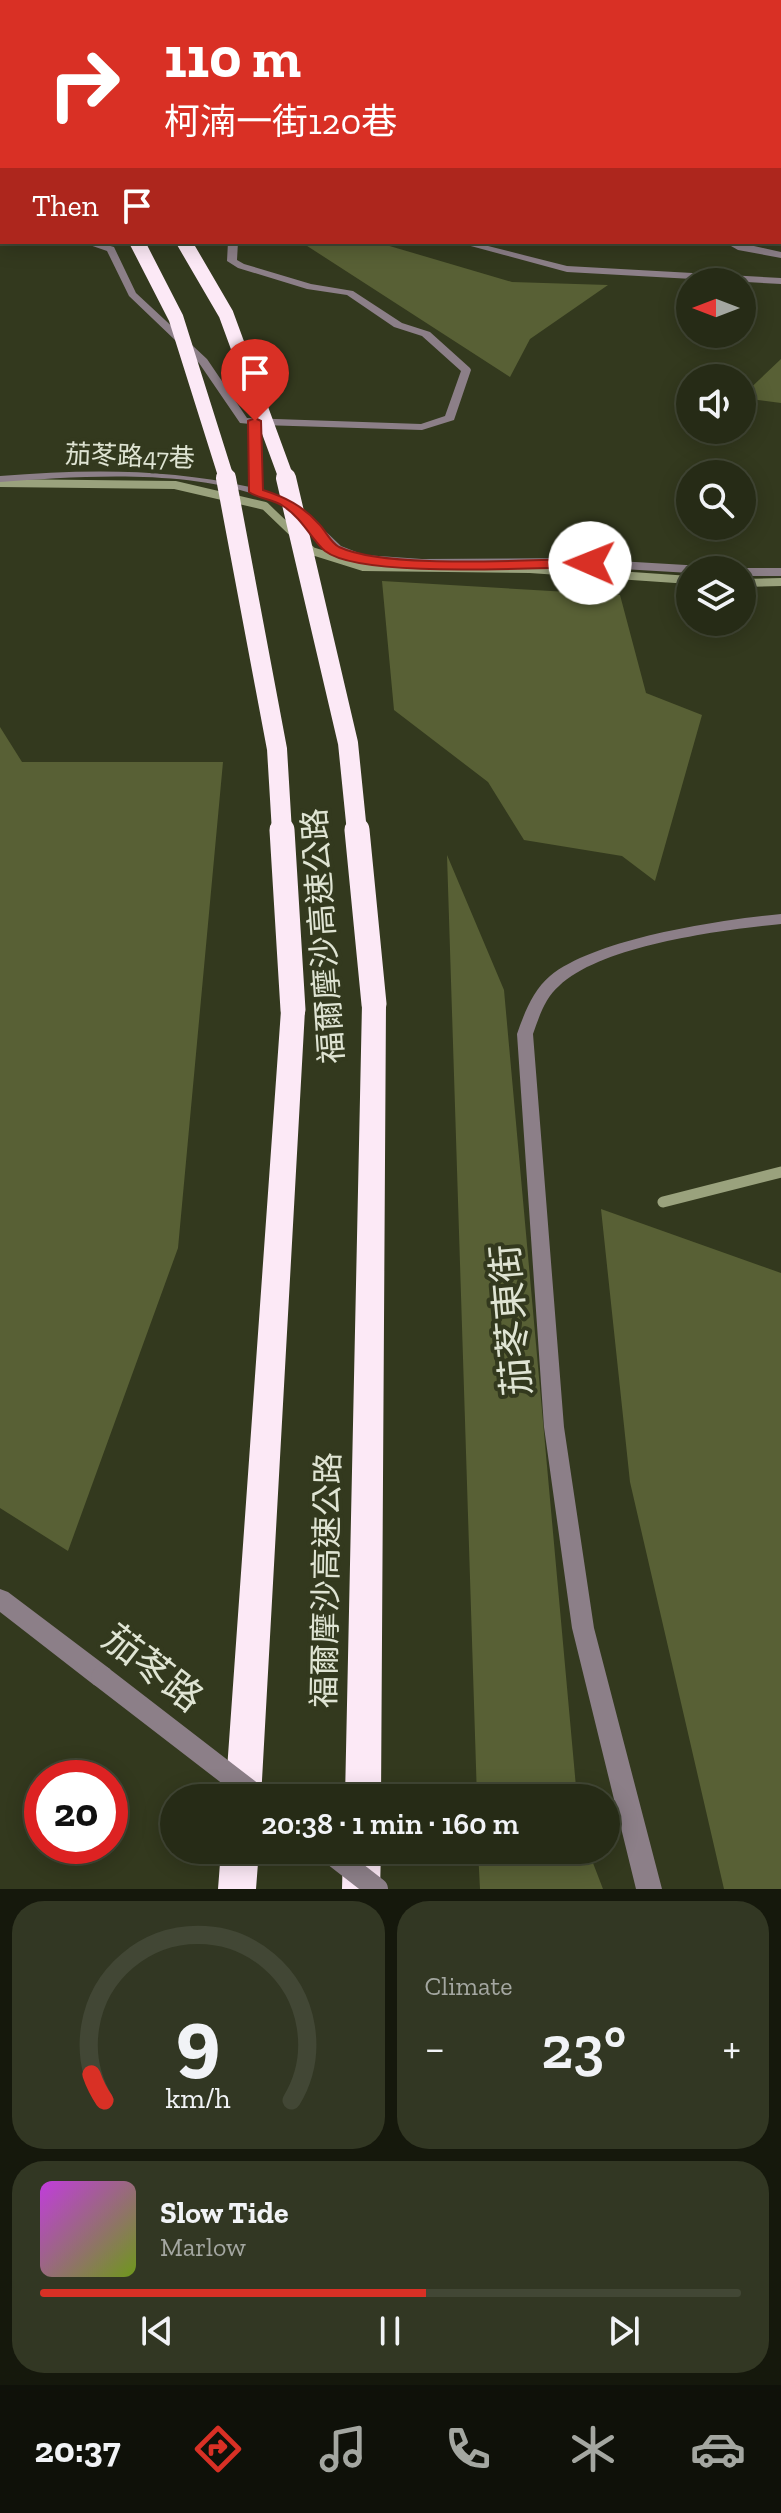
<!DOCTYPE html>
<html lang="en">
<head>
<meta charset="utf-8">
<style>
  body { margin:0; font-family:"Zilla Slab","Noto Sans TC",serif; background:#323723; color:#f1f3f6; height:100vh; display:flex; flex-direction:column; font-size:30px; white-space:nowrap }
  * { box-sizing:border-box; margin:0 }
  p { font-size:26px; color:#a4a7a1 }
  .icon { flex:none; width:44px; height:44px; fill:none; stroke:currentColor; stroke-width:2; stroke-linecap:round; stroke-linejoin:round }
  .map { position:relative; height:1889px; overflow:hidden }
  .side { display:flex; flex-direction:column; gap:12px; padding:12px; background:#15180c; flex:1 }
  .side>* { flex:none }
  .hud { position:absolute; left:0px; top:0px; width:782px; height:244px; box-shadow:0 4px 20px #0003,0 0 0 2px #424735; background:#d93025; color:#fff; overflow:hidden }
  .needle { width:52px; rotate:270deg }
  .buttons { position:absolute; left:676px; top:268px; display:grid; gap:16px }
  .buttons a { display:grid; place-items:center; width:80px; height:80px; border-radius:50%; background:#262b16; box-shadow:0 4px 20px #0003,0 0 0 2px #424735; font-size:40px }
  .speed { position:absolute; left:24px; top:1760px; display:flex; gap:16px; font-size:40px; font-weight:700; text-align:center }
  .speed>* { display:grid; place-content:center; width:104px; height:104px; border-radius:50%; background:#262b16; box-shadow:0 4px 20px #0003,0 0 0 2px #424735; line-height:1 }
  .speed .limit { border:12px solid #d22; background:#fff; color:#111 }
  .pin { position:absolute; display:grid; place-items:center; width:68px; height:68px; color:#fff; margin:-82px -34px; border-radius:50% 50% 50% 0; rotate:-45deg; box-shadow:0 0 8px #0007 }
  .pin .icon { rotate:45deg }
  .me { position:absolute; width:88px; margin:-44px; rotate:271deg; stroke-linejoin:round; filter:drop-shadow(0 0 6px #0008) }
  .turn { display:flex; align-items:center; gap:28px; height:168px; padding:0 32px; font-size:36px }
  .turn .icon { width:104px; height:104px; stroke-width:2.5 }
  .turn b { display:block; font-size:56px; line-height:68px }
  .then { display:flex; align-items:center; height:76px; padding:0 32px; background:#0003; gap:16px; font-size:30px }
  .big { font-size:60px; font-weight:600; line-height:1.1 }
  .side .widget { flex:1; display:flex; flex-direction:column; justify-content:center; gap:12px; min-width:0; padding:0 28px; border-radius:32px; background:#323723 }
  .side .dial { align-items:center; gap:0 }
  .dial svg { height:208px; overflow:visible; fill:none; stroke:#424735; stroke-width:7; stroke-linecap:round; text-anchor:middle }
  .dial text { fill:#f1f3f6; stroke:none }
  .song { display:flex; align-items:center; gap:24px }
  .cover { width:96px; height:96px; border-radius:12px; background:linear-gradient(135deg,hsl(290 70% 55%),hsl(80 70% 35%)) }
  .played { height:8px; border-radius:4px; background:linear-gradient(90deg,#d93025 55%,#424735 55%) }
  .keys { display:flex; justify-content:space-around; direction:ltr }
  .heat { display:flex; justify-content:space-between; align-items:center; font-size:44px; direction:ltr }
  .side .tiles { flex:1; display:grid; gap:12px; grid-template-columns:1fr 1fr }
  .widget:last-child { grid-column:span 2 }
  .trip { position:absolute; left:160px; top:1784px; width:460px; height:80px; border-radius:40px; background:#262b16; box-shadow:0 4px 20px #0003,0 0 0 2px #424735; font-weight:600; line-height:80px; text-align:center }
  .tabs { display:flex; height:128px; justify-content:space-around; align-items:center; background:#0f1109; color:#a4a7a1 }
  .tabs .icon { width:56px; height:56px }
  .tabs .active { color:#d93025 }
  .tabs b { font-size:36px; color:#f1f3f6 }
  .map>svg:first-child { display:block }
  .green { fill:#586035 }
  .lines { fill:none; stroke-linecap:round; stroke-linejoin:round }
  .stream-far1 { stroke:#9aa27d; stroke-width:8 }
  .stream { stroke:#9aa27d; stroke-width:11 }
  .service { fill:#8c7f88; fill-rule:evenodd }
  .minor { fill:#8c7f88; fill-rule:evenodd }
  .motorway { fill:#fce9f6; fill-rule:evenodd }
  .minor-bridge { stroke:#8c7f88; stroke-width:22 }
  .motorway-bridge-far2 { stroke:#fce9f6; stroke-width:15 }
  .motorway-bridge-far1 { stroke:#fce9f6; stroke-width:20 }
  .motorway-bridge { stroke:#fce9f6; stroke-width:25 }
  .route { fill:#d93025; stroke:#8d1f18; stroke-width:2 }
  .labels { text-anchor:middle; stroke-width:8; stroke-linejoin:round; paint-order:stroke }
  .far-street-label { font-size:26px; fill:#dfe4d3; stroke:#33391e }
  .street-label { font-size:32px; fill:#dfe4d3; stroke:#33391e }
  .near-street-label { font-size:38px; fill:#dfe4d3; stroke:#33391e }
</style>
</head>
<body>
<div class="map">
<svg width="781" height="1889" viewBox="0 0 781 1889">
  <rect width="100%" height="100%" fill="#33391e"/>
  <path class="green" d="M301,242H376L512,282L608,285L530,339L510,377Z
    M781,359V403L742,398V396Z
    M382,581L620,595L646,693L702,715L655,881L622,856L524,840L488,782L394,710Z
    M0,727L22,762H223L178,1248L68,1551L0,1508Z
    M447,855L504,990L577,1798H477Z
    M601,1209L781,1273V1889H724L630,1482Z
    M478,1850H588L603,1889H480Z"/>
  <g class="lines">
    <path class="stream-far1" d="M0,483L175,485L265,506L312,551L363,567L530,569L690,580
      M742,583L781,582"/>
    <path class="stream" d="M663,1202L781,1172"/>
    <path class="service" d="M445,0H451L452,2H446Z
      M780,30H781V34H780Z
      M780,59H781V63H780Z
      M780,94H781V98H780Z
      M0,165L2,166V174L0,173Z
      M780,178H781V184H780Z
      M81,242H96L114,247L136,293L207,359L247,418L421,424L445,416L461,371L422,336L394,327L347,295L307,289L238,268L227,261L228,242H238L237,260L244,264L311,284L353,291L402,323L430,332L470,368L471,370L454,420L422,430L261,425L262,490L298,505L341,546L364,555L422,559L567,558L703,566L709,570H690V573C634,570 577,565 521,565C469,565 415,572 363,563C321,555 315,522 281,505C203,467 84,476 0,482V476C85,469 167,468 250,487V424L240,423L199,363L129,296L107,251Z
      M724,242H736L781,252V258L738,250Z
      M742,568H781V576H742V570H737Z"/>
    <path class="minor" d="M479,0H485L486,2H480Z
      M780,20H781V24H780Z
      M456,242H472L567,266L781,278V284L567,272Z
      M781,914V924C722,930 602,945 559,986C545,998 539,1017 533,1034L564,1427L594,1628L662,1889H636L572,1628L544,1427L517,1034C524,1014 533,990 550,976C597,938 720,920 781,914Z
      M0,1589L8,1592L110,1669L114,1677L110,1685L102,1688L94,1685L0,1612Z"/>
    <path class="motorway" d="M0,5H2V13H0Z
      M0,59H2V67H0Z
      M374,996L383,998L386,1004L381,1798H345L362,1004L365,998Z
      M293,1002L302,1004L305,1010L261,1798H225L281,1010L284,1004Z
      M221,1850H259L256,1889H218Z
      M343,1850H381L380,1889H342Z"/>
    <path class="minor-bridge" d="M102,1677L259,1798
      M327,1850L377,1889"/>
    <path class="motorway-bridge-far2" d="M137,242L176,318L227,480
      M184,242L226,314L287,480"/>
    <path class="motorway-bridge-far1" d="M226,478L277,749L282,832
      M286,478L348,743L357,832"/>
    <path class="motorway-bridge" d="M282,830L293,1010
      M357,830L374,1004"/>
  </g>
  <path class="route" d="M255,418L261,421L263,490C285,497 303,506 319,524C326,531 330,542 339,547C389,570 530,559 590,559L597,563L590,567C538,567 361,579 325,551C312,540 302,518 283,506C273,499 259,499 249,492L248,421Z"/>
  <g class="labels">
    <g class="far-street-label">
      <text transform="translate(130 456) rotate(2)" y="9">茄苳路47巷</text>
    </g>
    <g class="street-label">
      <text transform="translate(323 936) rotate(-94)" y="11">福爾摩沙高速公路</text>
      <text transform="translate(326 1580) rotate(-89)" y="11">福爾摩沙高速公路</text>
    </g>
    <g class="near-street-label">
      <text transform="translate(511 1320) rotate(-95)" y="13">茄苳東街</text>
      <text transform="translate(153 1668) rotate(38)" y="13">茄苳路</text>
    </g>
  </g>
</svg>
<div class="buttons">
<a><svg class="needle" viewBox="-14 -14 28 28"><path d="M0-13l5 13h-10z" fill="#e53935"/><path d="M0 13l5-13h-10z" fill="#a4a7a1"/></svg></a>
<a><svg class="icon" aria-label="sound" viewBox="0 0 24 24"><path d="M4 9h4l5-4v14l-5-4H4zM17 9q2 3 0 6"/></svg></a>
<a><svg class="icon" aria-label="search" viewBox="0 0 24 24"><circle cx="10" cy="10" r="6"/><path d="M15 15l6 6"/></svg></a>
<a><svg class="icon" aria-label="layers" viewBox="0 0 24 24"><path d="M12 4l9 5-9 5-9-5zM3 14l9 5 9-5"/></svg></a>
</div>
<div class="speed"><div class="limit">20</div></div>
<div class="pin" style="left:255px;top:421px;background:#d93025"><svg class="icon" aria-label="arrive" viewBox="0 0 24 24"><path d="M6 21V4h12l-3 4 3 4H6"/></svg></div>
<svg class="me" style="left:590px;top:563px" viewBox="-20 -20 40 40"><circle r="19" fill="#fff"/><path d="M0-13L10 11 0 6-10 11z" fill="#d93025"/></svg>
<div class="trip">20:38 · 1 min · 160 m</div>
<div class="hud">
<div class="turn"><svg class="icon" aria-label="right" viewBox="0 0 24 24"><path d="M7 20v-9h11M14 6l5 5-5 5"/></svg><div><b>110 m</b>柯湳一街120巷</div></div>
<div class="then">Then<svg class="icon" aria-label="arrive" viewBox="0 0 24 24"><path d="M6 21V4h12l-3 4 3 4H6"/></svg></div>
</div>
</div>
<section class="side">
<div class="tiles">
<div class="widget dial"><svg viewBox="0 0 100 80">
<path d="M14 69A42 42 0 1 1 86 69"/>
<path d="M14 69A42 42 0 0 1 9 59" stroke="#d93025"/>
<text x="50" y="56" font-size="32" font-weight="700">9</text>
<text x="50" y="72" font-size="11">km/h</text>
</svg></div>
<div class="widget"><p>Climate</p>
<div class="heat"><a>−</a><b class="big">23°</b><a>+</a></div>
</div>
<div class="widget">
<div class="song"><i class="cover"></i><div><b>Slow Tide</b><p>Marlow</p></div></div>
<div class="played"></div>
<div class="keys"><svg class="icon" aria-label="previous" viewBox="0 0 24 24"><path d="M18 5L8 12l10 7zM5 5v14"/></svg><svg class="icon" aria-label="pause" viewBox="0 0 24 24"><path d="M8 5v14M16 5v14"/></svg><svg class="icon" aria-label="next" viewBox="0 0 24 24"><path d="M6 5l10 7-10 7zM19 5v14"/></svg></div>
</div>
</div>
</section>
<nav class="tabs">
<b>20:37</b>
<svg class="icon active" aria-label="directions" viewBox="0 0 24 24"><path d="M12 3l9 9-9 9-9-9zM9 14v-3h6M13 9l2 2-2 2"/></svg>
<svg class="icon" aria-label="music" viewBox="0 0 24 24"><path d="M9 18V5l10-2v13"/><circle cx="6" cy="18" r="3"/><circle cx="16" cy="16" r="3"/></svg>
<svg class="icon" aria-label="phone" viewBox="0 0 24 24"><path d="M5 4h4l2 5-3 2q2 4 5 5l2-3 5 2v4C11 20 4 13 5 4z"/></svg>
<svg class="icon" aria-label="climate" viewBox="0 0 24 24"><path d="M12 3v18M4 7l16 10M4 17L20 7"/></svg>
<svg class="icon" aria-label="car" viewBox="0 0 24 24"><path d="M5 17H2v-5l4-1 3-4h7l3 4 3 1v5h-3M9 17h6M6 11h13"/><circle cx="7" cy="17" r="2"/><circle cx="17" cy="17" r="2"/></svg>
</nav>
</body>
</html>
